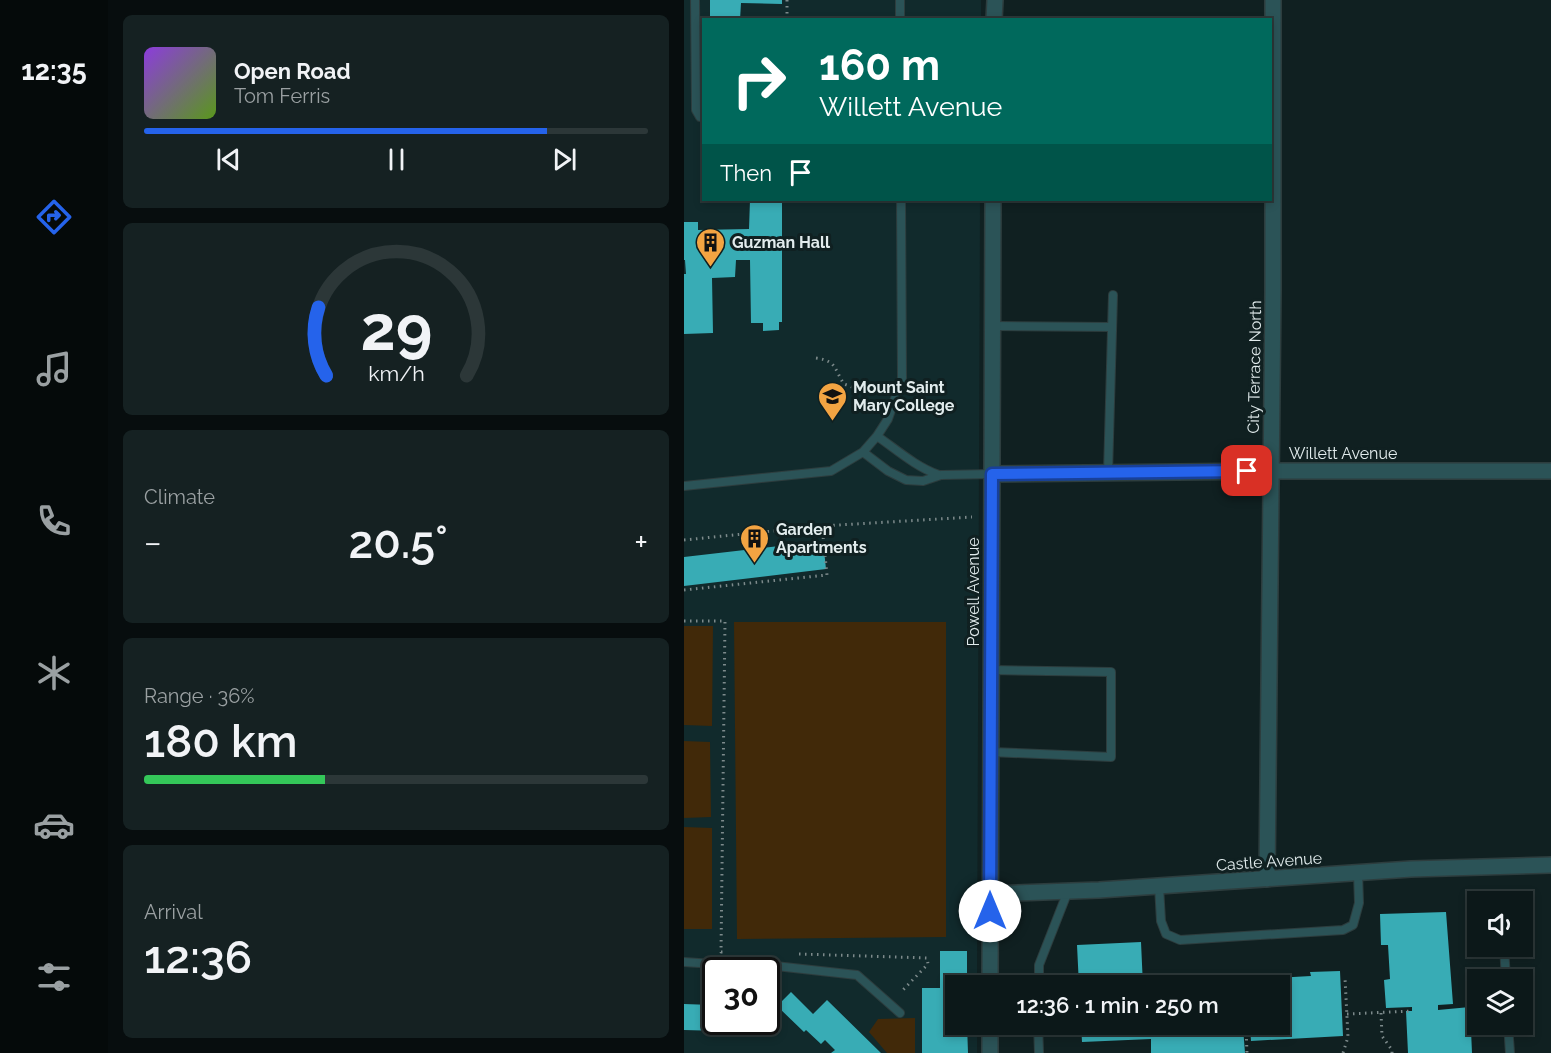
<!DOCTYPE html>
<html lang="en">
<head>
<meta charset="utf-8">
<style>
  body { margin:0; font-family:Raleway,sans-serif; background:#152122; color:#f1f3f6; height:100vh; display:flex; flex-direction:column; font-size:22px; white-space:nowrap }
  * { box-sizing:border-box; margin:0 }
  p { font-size:20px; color:#9aa0a2 }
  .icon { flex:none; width:33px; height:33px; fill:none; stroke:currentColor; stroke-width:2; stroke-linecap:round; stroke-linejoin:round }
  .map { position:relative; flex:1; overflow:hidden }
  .details { display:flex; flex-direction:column; gap:15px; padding:15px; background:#070d0e; width:576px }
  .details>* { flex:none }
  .hud { position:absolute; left:18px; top:18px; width:570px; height:183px; border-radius:0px; box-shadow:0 3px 9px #0003,0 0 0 2px #2c3738; background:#00695c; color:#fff; overflow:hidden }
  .controls { position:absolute; left:783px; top:891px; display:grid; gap:12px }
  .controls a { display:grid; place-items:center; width:66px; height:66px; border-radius:0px; background:#0c1819; box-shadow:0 3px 9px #0003,0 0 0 2px #2c3738; font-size:30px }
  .speed { position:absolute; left:18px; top:957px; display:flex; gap:12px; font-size:30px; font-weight:700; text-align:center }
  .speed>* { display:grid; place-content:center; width:78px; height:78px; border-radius:50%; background:#0c1819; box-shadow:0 3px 9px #0003,0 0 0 2px #2c3738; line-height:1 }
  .speed .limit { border:3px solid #111; border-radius:9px; background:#fff; color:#111 }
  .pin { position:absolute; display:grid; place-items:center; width:51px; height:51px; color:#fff; margin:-26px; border-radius:12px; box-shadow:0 3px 9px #0006 }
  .me { position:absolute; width:66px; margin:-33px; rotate:0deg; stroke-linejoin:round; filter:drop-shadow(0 0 4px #0008) }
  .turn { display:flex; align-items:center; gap:21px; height:126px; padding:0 18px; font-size:27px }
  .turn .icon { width:78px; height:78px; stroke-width:2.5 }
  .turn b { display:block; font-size:42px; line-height:51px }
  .then { display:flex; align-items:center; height:57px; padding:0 18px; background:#0003; gap:12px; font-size:22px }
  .big { font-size:45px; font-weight:600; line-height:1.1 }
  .details .widget { flex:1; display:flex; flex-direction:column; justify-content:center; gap:9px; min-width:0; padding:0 21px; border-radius:9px; background:#152122 }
  .details .dial { align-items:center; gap:0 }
  .dial svg { height:156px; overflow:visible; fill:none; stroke:#2c3738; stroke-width:7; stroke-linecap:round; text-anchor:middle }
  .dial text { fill:#f1f3f6; stroke:none }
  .song { display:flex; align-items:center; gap:18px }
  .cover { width:72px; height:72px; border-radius:9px; background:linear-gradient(135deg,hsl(270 70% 55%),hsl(90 70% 35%)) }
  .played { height:6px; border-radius:3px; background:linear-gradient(90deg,#2563eb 80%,#2c3738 80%) }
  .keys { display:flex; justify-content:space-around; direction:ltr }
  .heat { display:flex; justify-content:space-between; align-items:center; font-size:33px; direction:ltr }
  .charge { height:9px; border-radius:4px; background:linear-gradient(90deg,#34c759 36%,#2c3738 0) }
  .trip { position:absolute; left:261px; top:975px; width:345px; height:60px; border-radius:0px; background:#0c1819; box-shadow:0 3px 9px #0003,0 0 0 2px #2c3738; font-weight:600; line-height:60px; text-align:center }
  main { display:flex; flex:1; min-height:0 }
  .tab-bar { display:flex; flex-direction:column; width:108px; justify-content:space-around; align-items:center; background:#050a0a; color:#9aa0a2 }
  .tab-bar .icon { width:42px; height:42px }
  .tab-bar .selected { color:#2563eb }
  .tab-bar b { font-size:27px; color:#f1f3f6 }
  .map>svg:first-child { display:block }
  .built { fill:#112a2c; fill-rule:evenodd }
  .green { fill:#412909 }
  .building { fill:#38acb5 }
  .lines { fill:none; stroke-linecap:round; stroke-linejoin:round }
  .lane-casing { stroke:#2d3d3e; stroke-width:10 }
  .street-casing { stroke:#2d3d3e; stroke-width:18 }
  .path { stroke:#7d8a8b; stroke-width:3; stroke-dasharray:1.5 4.5; stroke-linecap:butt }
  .lane { stroke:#2b5357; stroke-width:8 }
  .street { stroke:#2b5357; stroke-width:15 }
  .route-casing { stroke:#184099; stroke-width:15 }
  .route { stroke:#2563eb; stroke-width:10 }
  .labels { text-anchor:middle; stroke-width:6; stroke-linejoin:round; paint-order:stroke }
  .poi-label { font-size:16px; font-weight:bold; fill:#e2eced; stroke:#102021; text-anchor:start }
  .street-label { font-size:16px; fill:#e2eced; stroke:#102021 }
</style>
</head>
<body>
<main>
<nav class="tab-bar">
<b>12:35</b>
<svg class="icon selected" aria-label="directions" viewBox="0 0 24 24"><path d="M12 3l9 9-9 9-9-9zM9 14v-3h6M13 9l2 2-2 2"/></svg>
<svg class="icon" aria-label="music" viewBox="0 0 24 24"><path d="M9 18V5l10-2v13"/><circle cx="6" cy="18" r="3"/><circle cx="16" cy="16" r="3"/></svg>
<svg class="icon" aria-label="phone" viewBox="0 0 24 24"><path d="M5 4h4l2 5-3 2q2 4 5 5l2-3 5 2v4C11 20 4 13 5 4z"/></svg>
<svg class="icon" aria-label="climate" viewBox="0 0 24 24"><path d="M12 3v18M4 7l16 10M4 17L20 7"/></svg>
<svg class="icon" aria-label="car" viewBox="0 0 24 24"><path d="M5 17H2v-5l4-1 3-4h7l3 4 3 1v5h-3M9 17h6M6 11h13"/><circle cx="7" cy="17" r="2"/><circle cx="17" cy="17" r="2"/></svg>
<svg class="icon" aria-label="filters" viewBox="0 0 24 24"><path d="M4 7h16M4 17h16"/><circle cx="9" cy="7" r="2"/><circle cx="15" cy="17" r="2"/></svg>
</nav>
<section class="details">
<div class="widget">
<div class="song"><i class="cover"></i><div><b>Open Road</b><p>Tom Ferris</p></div></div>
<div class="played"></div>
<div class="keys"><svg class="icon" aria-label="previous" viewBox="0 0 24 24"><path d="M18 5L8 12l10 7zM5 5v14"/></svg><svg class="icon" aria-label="pause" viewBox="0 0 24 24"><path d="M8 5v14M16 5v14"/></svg><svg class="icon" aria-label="next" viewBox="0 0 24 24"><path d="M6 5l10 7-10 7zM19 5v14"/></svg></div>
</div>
<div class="widget dial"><svg viewBox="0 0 100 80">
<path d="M14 69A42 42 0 1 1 86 69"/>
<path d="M14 69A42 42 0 0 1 10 34" stroke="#2563eb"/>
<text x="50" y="56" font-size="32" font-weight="700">29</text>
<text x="50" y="72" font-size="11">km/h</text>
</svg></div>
<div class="widget"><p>Climate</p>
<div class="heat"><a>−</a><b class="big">20.5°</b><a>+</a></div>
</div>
<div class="widget"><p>Range · 36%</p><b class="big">180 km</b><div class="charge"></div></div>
<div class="widget"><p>Arrival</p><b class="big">12:36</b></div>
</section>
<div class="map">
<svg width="867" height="1053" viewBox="0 0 867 1053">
  <rect width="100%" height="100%" fill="#102021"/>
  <path class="built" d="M0,0H297V19L20,20V200H296L293,985L272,986V1024L293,1025V1053H0ZM32,970H82V1022H32Z"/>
  <path class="green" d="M50,622H262V937L53,939Z
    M0,626H29L28,726L0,725Z
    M0,741L26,742L27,817L0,818Z
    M0,827L28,828V929H0Z
    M231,1018V1053H203L185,1032L194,1019Z"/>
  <path class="building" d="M26,0H98V4L57,3L56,20H26Z
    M66,200H98V322H95V330L79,331V323H67L66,260H52L51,277L28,278L29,333L0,334V274H2L1,260H0V222H14V230L65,229Z
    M139,541L142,569L0,586V557Z
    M762,912L769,1004L754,1005V1010L786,1007L788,1053H724L722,1011H728V1007L702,1008L700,980L706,979L704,945H697L696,914Z
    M457,942L459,986H395L393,945Z
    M256,951H283V986H272V1024H283L284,1053H238V988H256Z
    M656,971L659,1036L567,1041L566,1027H559L561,1053H467V1039L398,1042L397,1024H596V986H563V976L590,974L591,978L627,976L626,972Z
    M29,989H32V1022H74V1026L37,1025V1031L0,1030V1004L28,1005Z
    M107,992L129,1014L143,1000L197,1053H147L151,1050L141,1040L137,1044L122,1030L120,1032L93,1006Z"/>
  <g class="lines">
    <defs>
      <path id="lane" d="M11,0L12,110L16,117H20
        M216,0V20
        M309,326L428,327
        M193,436C213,450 232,467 255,475
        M179,452L204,471L222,480L239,481L257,475L308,474
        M424,473L429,295
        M0,486L147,471L179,452L193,436L204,419L218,378L217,200
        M307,752L427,757V672L307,670
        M475,886L477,921L482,934L496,940L659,930L669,925L675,903L674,873
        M820,946L822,980
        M0,962L44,965L74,964L173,975L216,1013
        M355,986V965L384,891
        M354,1024L355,1053
        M824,1024L826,1053"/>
      <path id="street" d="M310,20L311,0
        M308,474L586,471H867
        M583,879L589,291V0
        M306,894L415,890L727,869L867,865
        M306,986L309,200
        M306,1053V1024"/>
    </defs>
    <use href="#lane" class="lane-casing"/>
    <use href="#street" class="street-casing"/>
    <path class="path" d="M103,0V20
      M132,358C153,361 150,369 160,384L176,390L187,391
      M0,540L138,526L288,517
      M0,590L143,575L138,526
      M0,621H41L37,952H39
      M115,954L243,958L244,964L218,991
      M697,1013L698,1036L708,1050V1053
      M663,1014L728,1011
      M562,1027L563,1053
      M659,1053L664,1037L661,978"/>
    <use href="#lane" class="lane"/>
    <use href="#street" class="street"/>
  </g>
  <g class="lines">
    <defs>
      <path id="route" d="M306,911L308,474L563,471"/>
    </defs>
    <use href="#route" class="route-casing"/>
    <use href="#route" class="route"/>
  </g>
  <defs>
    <symbol id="building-pin" viewBox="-11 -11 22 30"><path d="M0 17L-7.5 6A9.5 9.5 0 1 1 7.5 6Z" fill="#f3a442" stroke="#102021"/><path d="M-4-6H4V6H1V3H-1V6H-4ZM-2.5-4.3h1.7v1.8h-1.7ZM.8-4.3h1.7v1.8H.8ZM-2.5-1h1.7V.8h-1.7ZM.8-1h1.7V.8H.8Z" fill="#111"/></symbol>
    <symbol id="university-pin" viewBox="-11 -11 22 30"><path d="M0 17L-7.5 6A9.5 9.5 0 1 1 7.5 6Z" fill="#f3a442" stroke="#102021"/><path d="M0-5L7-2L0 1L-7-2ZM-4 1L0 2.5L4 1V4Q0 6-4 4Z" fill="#111"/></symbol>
  </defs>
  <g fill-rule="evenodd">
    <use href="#building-pin" x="10" y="226" width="33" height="45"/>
    <use href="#university-pin" x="132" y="380" width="33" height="45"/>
    <use href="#building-pin" x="54" y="522" width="33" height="45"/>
  </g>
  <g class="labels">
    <g class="poi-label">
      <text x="48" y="248">Guzman Hall</text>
      <text x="169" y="393">Mount Saint<tspan x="169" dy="18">Mary College</tspan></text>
      <text x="92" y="535">Garden<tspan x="92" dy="18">Apartments</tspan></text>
    </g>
    <g class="street-label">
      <text transform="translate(570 367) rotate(-89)" y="6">City Terrace North</text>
      <text x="659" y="459">Willett Avenue</text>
      <text transform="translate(289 592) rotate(-90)" y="6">Powell Avenue</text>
      <text transform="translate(585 861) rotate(-4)" y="6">Castle Avenue</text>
    </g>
  </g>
</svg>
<div class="controls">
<a><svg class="icon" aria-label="sound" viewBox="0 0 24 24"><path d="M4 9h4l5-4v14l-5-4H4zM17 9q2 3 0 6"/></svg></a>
<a><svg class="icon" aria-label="layers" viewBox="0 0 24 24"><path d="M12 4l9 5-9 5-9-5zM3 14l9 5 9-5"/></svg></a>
</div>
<div class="speed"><div class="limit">30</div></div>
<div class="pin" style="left:563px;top:471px;background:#d93025"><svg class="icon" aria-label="arrive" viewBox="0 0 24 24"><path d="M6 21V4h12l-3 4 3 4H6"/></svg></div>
<svg class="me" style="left:306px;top:911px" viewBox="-20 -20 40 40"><circle r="19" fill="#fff"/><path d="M0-13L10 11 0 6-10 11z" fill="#2563eb"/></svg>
<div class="trip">12:36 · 1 min · 250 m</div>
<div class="hud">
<div class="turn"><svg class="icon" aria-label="right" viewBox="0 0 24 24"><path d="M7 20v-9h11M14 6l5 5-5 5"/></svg><div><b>160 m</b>Willett Avenue</div></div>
<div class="then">Then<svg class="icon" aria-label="arrive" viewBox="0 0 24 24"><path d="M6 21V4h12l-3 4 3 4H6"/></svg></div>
</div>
</div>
</main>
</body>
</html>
